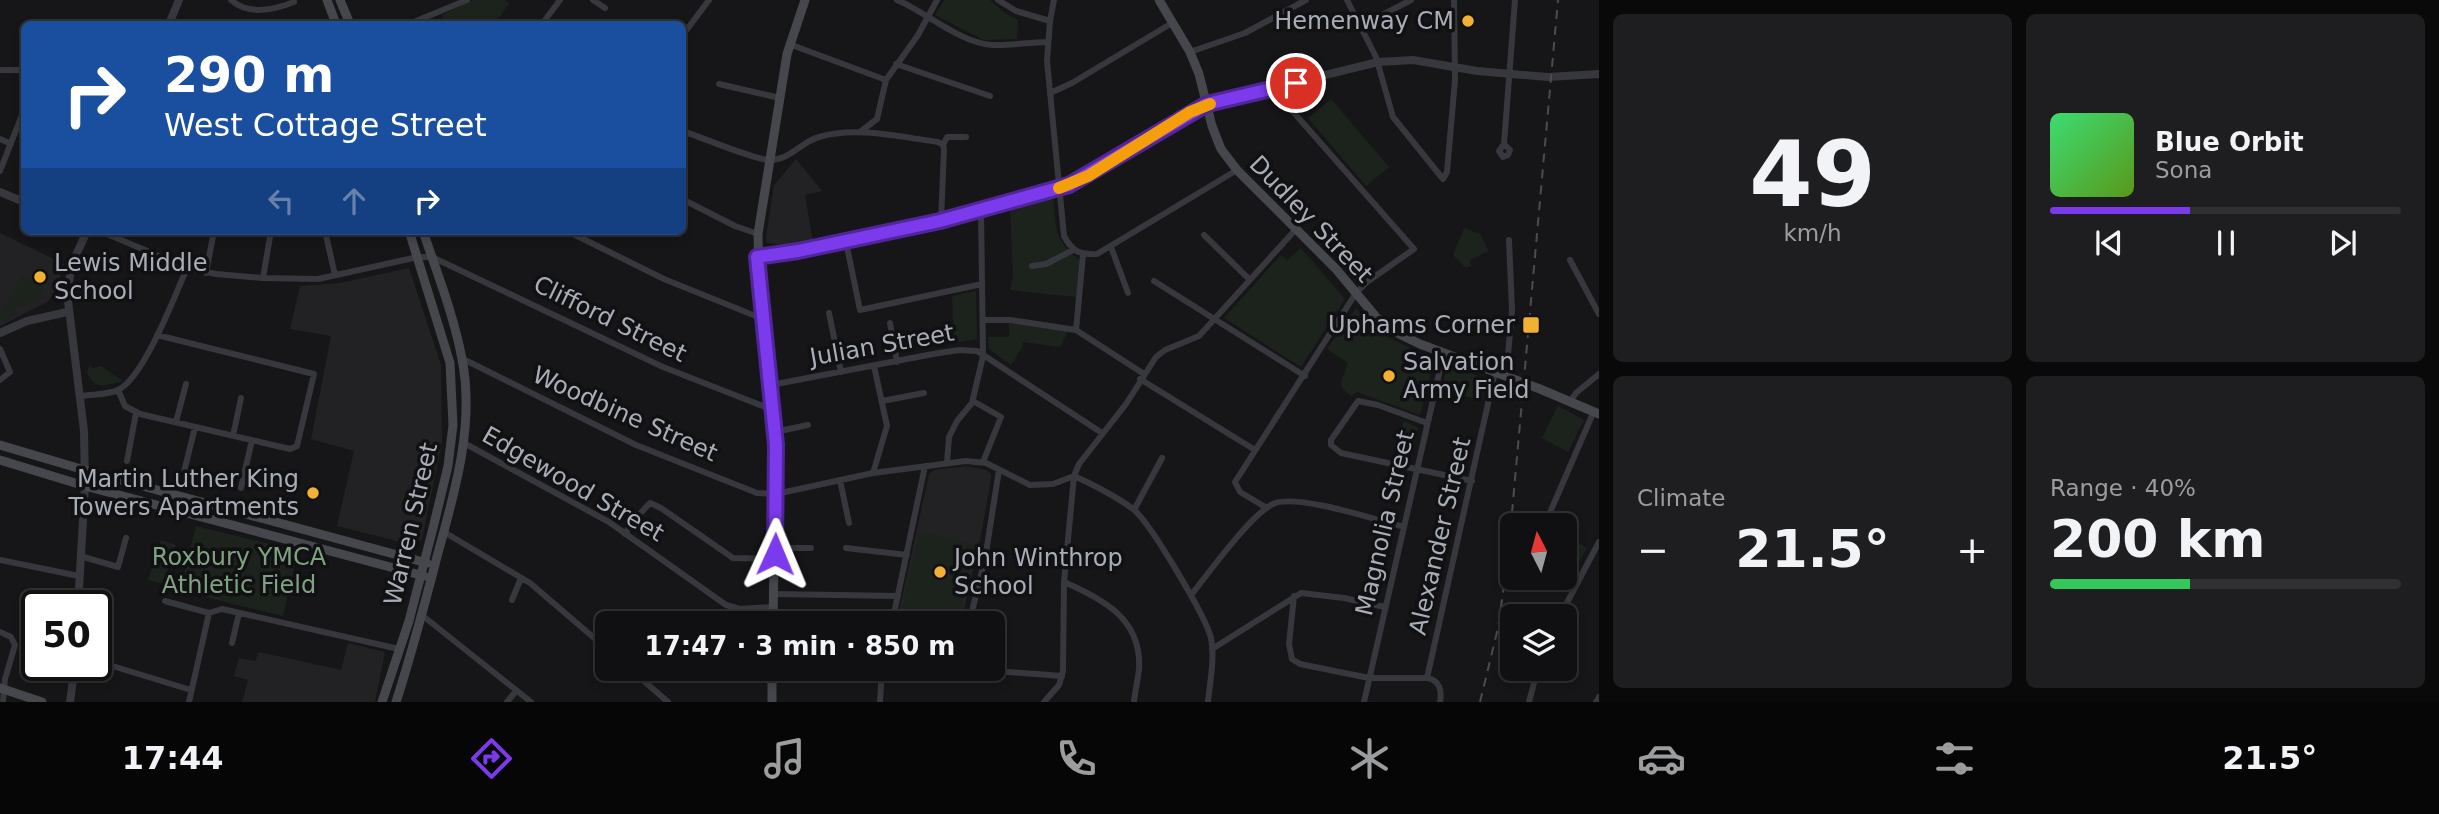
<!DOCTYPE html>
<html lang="en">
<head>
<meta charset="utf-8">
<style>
  body { margin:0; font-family:"DejaVu Sans",sans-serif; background:#1e1e20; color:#f1f3f6; height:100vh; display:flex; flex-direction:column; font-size:26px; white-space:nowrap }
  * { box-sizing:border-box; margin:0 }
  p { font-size:23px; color:#9c9d9f }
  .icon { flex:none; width:38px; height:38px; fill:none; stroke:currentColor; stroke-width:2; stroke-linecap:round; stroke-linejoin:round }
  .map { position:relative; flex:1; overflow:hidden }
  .side { display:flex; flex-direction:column; gap:14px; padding:14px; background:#09090a; width:840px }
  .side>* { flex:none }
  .hud { position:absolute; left:21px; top:21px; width:665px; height:214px; border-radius:10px; box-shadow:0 4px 10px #0003,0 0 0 2px #303032; background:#1a4fa0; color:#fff; overflow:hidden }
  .needle { width:46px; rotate:354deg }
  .buttons { position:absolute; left:1500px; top:513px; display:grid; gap:14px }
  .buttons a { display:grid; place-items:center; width:77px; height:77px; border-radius:10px; background:#101012; box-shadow:0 4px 10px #0003,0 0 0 2px #303032; font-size:35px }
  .speed { position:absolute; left:21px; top:590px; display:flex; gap:14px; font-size:35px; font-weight:700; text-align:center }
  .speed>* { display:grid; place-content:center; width:91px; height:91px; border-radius:50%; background:#101012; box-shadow:0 4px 10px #0003,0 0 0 2px #303032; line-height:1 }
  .speed .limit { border:4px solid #111; border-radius:10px; background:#fff; color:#111 }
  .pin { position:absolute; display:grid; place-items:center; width:60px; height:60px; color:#fff; margin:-30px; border:4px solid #fff; border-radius:50%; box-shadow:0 2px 7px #0007 }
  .me { position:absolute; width:77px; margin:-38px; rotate:1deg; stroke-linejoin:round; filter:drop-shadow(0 0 5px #0008) }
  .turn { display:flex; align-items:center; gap:24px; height:147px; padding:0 28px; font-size:32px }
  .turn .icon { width:91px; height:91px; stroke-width:2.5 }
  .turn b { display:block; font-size:49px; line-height:60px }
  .lanes { display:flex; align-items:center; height:66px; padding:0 28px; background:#0003; justify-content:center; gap:35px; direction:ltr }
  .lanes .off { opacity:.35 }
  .big { font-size:52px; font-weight:600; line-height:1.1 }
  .side .widget { flex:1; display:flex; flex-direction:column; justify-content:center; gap:10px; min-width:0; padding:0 24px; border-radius:10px; background:#1e1e20 }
  .side .dial { align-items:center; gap:0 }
  .dial b { font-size:91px; line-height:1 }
  .song { display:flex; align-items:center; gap:21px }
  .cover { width:84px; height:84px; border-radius:10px; background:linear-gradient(135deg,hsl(140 70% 55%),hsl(90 70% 35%)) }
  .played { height:7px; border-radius:4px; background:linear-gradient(90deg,#7c3aed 40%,#303032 40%) }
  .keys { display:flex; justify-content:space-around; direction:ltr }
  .heat { display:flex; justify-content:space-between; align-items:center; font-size:38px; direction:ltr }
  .charge { height:10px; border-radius:5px; background:linear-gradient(90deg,#34c759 40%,#303032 0) }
  .side .tiles { flex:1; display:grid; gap:14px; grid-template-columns:repeat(2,1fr) }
  .trip { position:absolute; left:595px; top:611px; width:410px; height:70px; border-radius:10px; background:#101012; box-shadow:0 4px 10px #0003,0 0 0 2px #303032; font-weight:600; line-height:70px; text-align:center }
  .tabs { display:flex; height:112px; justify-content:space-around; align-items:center; background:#060607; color:#9c9d9f }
  .tabs .icon { width:49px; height:49px }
  .tabs .current { color:#7c3aed }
  .tabs b { font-size:32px; color:#f1f3f6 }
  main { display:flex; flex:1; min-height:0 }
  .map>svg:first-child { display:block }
  .built { fill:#222225 }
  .green { fill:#1c231d }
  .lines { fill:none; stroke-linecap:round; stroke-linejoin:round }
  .minor { stroke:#37383d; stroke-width:6 }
  .tertiary { stroke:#37383d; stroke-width:8 }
  .secondary { stroke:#45474d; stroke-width:9 }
  .rail { stroke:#4a4c52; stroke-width:2; stroke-dasharray:9 7; stroke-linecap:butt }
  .route-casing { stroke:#51269a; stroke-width:18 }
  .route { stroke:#7c3aed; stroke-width:12 }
  .slow { stroke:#f59e0b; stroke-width:12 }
  .poi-dot { fill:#f2b134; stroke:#111113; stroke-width:2.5 }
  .labels { text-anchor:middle; stroke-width:7; stroke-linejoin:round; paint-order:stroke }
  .poi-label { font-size:24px; fill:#a8adb8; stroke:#111113; text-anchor:end }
  .street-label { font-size:24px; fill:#a8adb8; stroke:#111113 }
  .park-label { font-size:24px; fill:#7fa381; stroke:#111113 }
</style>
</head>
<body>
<main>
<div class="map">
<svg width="1599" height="702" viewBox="0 0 1599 702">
  <rect width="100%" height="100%" fill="#161618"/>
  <path class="built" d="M796,159L822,191L805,195L813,242L794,246L767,243L766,237L774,185Z
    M0,233L64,264L56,291L47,302L0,326Z
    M409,268L441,365L442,442L422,539L413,545L337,526L354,451L311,439L331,336L290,329L300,286L340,283Z
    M966,466L986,470L991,474V478L982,530L961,623L897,620L929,474L934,470Z
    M348,643L385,652L375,702H242L248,680L234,676L239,658L255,661L259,652L341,670Z"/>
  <path class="green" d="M473,0H505L509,4L498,19L505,24H446L442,15Z
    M944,0H990L1005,13L1018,20L1017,39L984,40L935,15Z
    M1331,99L1389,167L1366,186L1308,118Z
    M1053,196C1056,227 1053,240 1080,260L1076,297L1010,290L1013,276L1010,208Z
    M1464,228L1480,234L1489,251L1470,260L1471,266L1466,268L1453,255Z
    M1301,248L1345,299L1301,367L1224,318L1278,258L1282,255L1287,260Z
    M22,275L43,286L41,295L37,300L27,301L24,307L20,305L15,308L17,313L8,321H3L0,315Z
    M976,291L977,339L954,343L952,296Z
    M1356,308C1381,338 1400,343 1435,359L1420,415L1357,392L1351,396L1342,388L1341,381L1348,363L1327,349Z
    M1009,323L1068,331L1060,347L1022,342L1023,346L1011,365L989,349L988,337H1009Z
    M1447,364L1486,379L1482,401L1442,389Z
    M90,365L92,368L101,366L123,381C106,385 94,391 87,372Z
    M1558,406L1584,420L1568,452L1542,438Z
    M1404,421L1418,428L1413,452L1393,447Z
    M196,526L298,551L283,616L180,591Z
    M919,532L974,544L958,622L901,615Z
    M1565,535L1587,548L1576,567L1565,560Z
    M161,540L176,545L163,584L148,580Z"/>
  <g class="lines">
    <path class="minor" d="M231,0C249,16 274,10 294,2
      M593,0L605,8
      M897,0C926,12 960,43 992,45C1010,46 1029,42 1047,42
      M998,0L1016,11L1050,21
      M1054,0L1050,21L1047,61L1064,236C1072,251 1079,255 1097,254L1237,170
      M1347,0L1376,57L1393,117L1443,179L1447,172L1455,80L1454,0
      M101,23L106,24
      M409,24L467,0
      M542,24L560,0
      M1361,26L1411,0
      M682,36L709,0
      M789,44L886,80
      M1190,52L1245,33L1306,0
      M896,64L990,96
      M0,70H24
      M719,84L780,98
      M1050,93L1072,83L1172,23
      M682,131C699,136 757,161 770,160C790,160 801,142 819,137C856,126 900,137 938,142L943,145L944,149L941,221
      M860,132L877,119L886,80L918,35L937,0
      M0,139L11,144
      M1504,144L1510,150L1508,155L1503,157L1499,151L1504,144L1515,0
      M943,145L947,137H966
      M0,171L24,110
      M682,199L735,226L758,234
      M100,231L187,268L216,274L263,278L318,279L418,257H432L663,367L773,410
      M325,231L335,275
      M567,231L664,279L763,319
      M1204,235L1249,279
      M846,242L860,310L982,284
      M1111,247L1128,293
      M1570,260L1599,314
      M1032,266L1046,264L1073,250
      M206,273L214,231
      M263,278L271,231
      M1154,281L1305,376
      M829,313L841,372
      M984,320H1010L1076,330L1144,374
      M890,323L897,362
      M1076,330L1083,255
      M0,349L10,372L0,380
      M463,359L636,445L757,493L776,494L873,473L966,461L986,463L1030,485L1053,484L1074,476C1090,483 1121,499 1134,510C1151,524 1206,617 1211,638C1215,658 1210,681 1208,702
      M1503,374L1508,355L1512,310L1509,240
      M1140,379L1255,450
      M771,385L933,354L959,350L977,351L1102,433
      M118,390L125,406L140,414L290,449L297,446L314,374L157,335
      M81,396C93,394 108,395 118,390C144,378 175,295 187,268
      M882,401L924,393
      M973,401L1001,417L983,462
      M1570,401L1577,392L1599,374
      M176,422L186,384
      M1427,423L1378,405L1358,401L1331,440V445L1341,453L1472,481
      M775,432L808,425
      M233,436L241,398
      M464,443L609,522L726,605L740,609L773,607
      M127,461L136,413
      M947,463L949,437L957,421L972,403L983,356L981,210
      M873,473L887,426L874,366
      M183,476L195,427
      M840,480L849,523
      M241,488L252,440
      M1267,508L1240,492L1235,482L1356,293L1367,282L1414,249L1273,89
      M1134,510L1162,458
      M1545,524L1594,411
      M444,532L530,583L607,649
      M625,534L635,519L650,503L661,508L733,558L775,559
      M775,548H811
      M846,548L907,555
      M80,556L118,567L126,538
      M0,560L79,576
      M1064,582C1103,599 1142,619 1139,669C1138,680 1135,691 1134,702
      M774,594L898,596
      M1191,595C1208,574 1251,514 1273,504C1295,493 1377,520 1404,527
      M1294,596L1289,644L1292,659L1300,664L1369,678H1427
      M512,600L521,578
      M165,601L209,613
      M423,616L531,702
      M1560,616L1599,542
      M892,623L925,466
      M969,623L985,559L999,470
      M0,632L11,637L15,645L5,679L3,702
      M232,643L239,613
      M1212,649L1301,593L1344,598L1385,607
      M96,661L191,690
      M629,668L668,702
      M956,668L1062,676
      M189,702L209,613L222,609L399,649
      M507,702L516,691
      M880,702L882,668
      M1044,702L1059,685L1063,671L1064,582L1074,476L1079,464L1126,404L1156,357L1165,350L1199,336L1297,228
      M1364,702L1444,352
      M1440,702C1442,691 1440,680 1427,678L1495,372
      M1529,702L1538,668
      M1596,702L1599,697"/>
    <path class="tertiary" d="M169,24L179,0
      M0,192L24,202
      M757,257L798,251L941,221L1069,185L1190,112L1207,104L1378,62L1413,60L1477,71L1548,77L1599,74
      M0,333L27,321L67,312
      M78,606L85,486L84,431L67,293L72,264L87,231
      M70,702L75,665"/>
    <path class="secondary" d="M327,0L336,24
      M340,0L350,24
      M1159,0L1190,52L1199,74L1212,126L1221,149L1237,170L1336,269L1376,317L1399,334L1420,344L1540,389L1599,414
      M0,445L98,474L427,563
      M0,460L85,486L424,576
      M773,623L776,445L759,281L758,234L787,54L805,0
      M0,688L42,702
      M382,702L409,621L433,528L448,466L453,425L450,363L409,231
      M396,702C412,653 425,603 438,553C455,491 475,424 462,359C454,316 437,273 423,231
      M772,702V668"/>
    <path class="rail" d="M1480,702L1498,628L1508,557L1558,0"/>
  </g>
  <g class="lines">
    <defs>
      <path id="route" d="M775,554L776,445L757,257L798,251L940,221L1069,185L1207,104L1296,83"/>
    </defs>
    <use href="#route" class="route-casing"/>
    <use href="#route" class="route"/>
    <path class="slow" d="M1059,188L1088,176L1190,112L1210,104"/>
  </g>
  <g class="poi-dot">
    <circle cx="1468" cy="21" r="7"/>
    <circle cx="40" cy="277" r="7"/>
    <rect x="1522" y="316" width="18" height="18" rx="3.5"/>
    <circle cx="1389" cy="376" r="7"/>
    <circle cx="313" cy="493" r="7"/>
    <circle cx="940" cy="572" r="7"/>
  </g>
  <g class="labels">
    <g class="poi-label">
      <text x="1454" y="29">Hemenway CM</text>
      <text x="54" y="271" text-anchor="start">Lewis Middle<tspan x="54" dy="28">School</tspan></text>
      <text x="1515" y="333">Uphams Corner</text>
      <text x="1403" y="370" text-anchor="start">Salvation<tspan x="1403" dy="28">Army Field</tspan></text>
      <text x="299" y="487">Martin Luther King<tspan x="299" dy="28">Towers Apartments</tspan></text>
      <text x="954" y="566" text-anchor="start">John Winthrop<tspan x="954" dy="28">School</tspan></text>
    </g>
    <g class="street-label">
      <text transform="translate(1311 219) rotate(46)" y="8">Dudley Street</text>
      <text transform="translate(610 319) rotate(26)" y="8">Clifford Street</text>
      <text transform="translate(882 345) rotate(-10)" y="8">Julian Street</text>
      <text transform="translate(625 414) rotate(24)" y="8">Woodbine Street</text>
      <text transform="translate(573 484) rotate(30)" y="8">Edgewood Street</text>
      <text transform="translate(1385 523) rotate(-77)" y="8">Magnolia Street</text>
      <text transform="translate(411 524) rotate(-77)" y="8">Warren Street</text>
      <text transform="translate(1440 536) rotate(-77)" y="8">Alexander Street</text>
    </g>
    <g class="park-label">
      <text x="239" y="565">Roxbury YMCA<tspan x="239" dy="28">Athletic Field</tspan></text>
    </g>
  </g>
</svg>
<div class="buttons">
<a><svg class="needle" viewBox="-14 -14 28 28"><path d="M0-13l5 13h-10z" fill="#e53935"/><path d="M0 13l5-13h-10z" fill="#9c9d9f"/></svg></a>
<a><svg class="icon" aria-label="layers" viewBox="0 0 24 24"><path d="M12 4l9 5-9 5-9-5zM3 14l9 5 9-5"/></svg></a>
</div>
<div class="speed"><div class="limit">50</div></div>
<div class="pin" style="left:1296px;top:83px;background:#d93025"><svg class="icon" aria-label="arrive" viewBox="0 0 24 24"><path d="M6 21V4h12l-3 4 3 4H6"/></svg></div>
<svg class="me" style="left:775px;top:554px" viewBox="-20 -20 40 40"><path d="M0-17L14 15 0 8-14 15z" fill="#7c3aed" stroke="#fff" stroke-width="4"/></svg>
<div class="trip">17:47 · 3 min · 850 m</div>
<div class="hud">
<div class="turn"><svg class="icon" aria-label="right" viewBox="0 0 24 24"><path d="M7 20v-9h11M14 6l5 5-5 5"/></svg><div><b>290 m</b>West Cottage Street</div></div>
<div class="lanes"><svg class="icon off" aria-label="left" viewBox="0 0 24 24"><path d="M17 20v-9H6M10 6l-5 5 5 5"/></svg><svg class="icon off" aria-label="ahead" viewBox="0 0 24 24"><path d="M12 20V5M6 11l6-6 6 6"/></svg><svg class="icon" aria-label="right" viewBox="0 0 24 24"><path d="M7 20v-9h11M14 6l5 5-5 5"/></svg></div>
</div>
</div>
<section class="side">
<div class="tiles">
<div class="widget dial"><b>49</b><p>km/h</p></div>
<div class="widget">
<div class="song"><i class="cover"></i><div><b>Blue Orbit</b><p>Sona</p></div></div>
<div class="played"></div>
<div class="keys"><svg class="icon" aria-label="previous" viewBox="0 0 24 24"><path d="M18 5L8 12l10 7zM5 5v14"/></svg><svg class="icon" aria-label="pause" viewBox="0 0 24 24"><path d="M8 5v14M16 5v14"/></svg><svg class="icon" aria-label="next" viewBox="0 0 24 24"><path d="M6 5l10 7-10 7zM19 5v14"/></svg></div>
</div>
<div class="widget"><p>Climate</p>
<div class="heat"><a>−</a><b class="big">21.5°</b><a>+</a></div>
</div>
<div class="widget"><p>Range · 40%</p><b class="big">200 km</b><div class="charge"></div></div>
</div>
</section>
</main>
<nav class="tabs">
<b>17:44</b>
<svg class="icon current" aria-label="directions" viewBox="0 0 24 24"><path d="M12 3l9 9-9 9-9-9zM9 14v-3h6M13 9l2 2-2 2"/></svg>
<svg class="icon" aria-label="music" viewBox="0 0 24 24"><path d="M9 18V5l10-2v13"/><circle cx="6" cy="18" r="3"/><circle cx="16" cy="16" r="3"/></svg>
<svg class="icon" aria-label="phone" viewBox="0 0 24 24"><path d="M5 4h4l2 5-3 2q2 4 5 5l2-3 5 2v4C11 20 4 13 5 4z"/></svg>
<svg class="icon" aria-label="climate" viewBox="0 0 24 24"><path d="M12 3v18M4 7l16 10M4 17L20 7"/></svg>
<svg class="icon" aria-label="car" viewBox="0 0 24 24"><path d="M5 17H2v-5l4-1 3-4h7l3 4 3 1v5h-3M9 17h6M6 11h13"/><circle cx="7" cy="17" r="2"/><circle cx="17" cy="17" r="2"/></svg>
<svg class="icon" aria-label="filters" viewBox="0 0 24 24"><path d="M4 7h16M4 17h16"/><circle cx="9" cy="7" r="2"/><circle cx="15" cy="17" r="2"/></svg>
<b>21.5°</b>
</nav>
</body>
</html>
